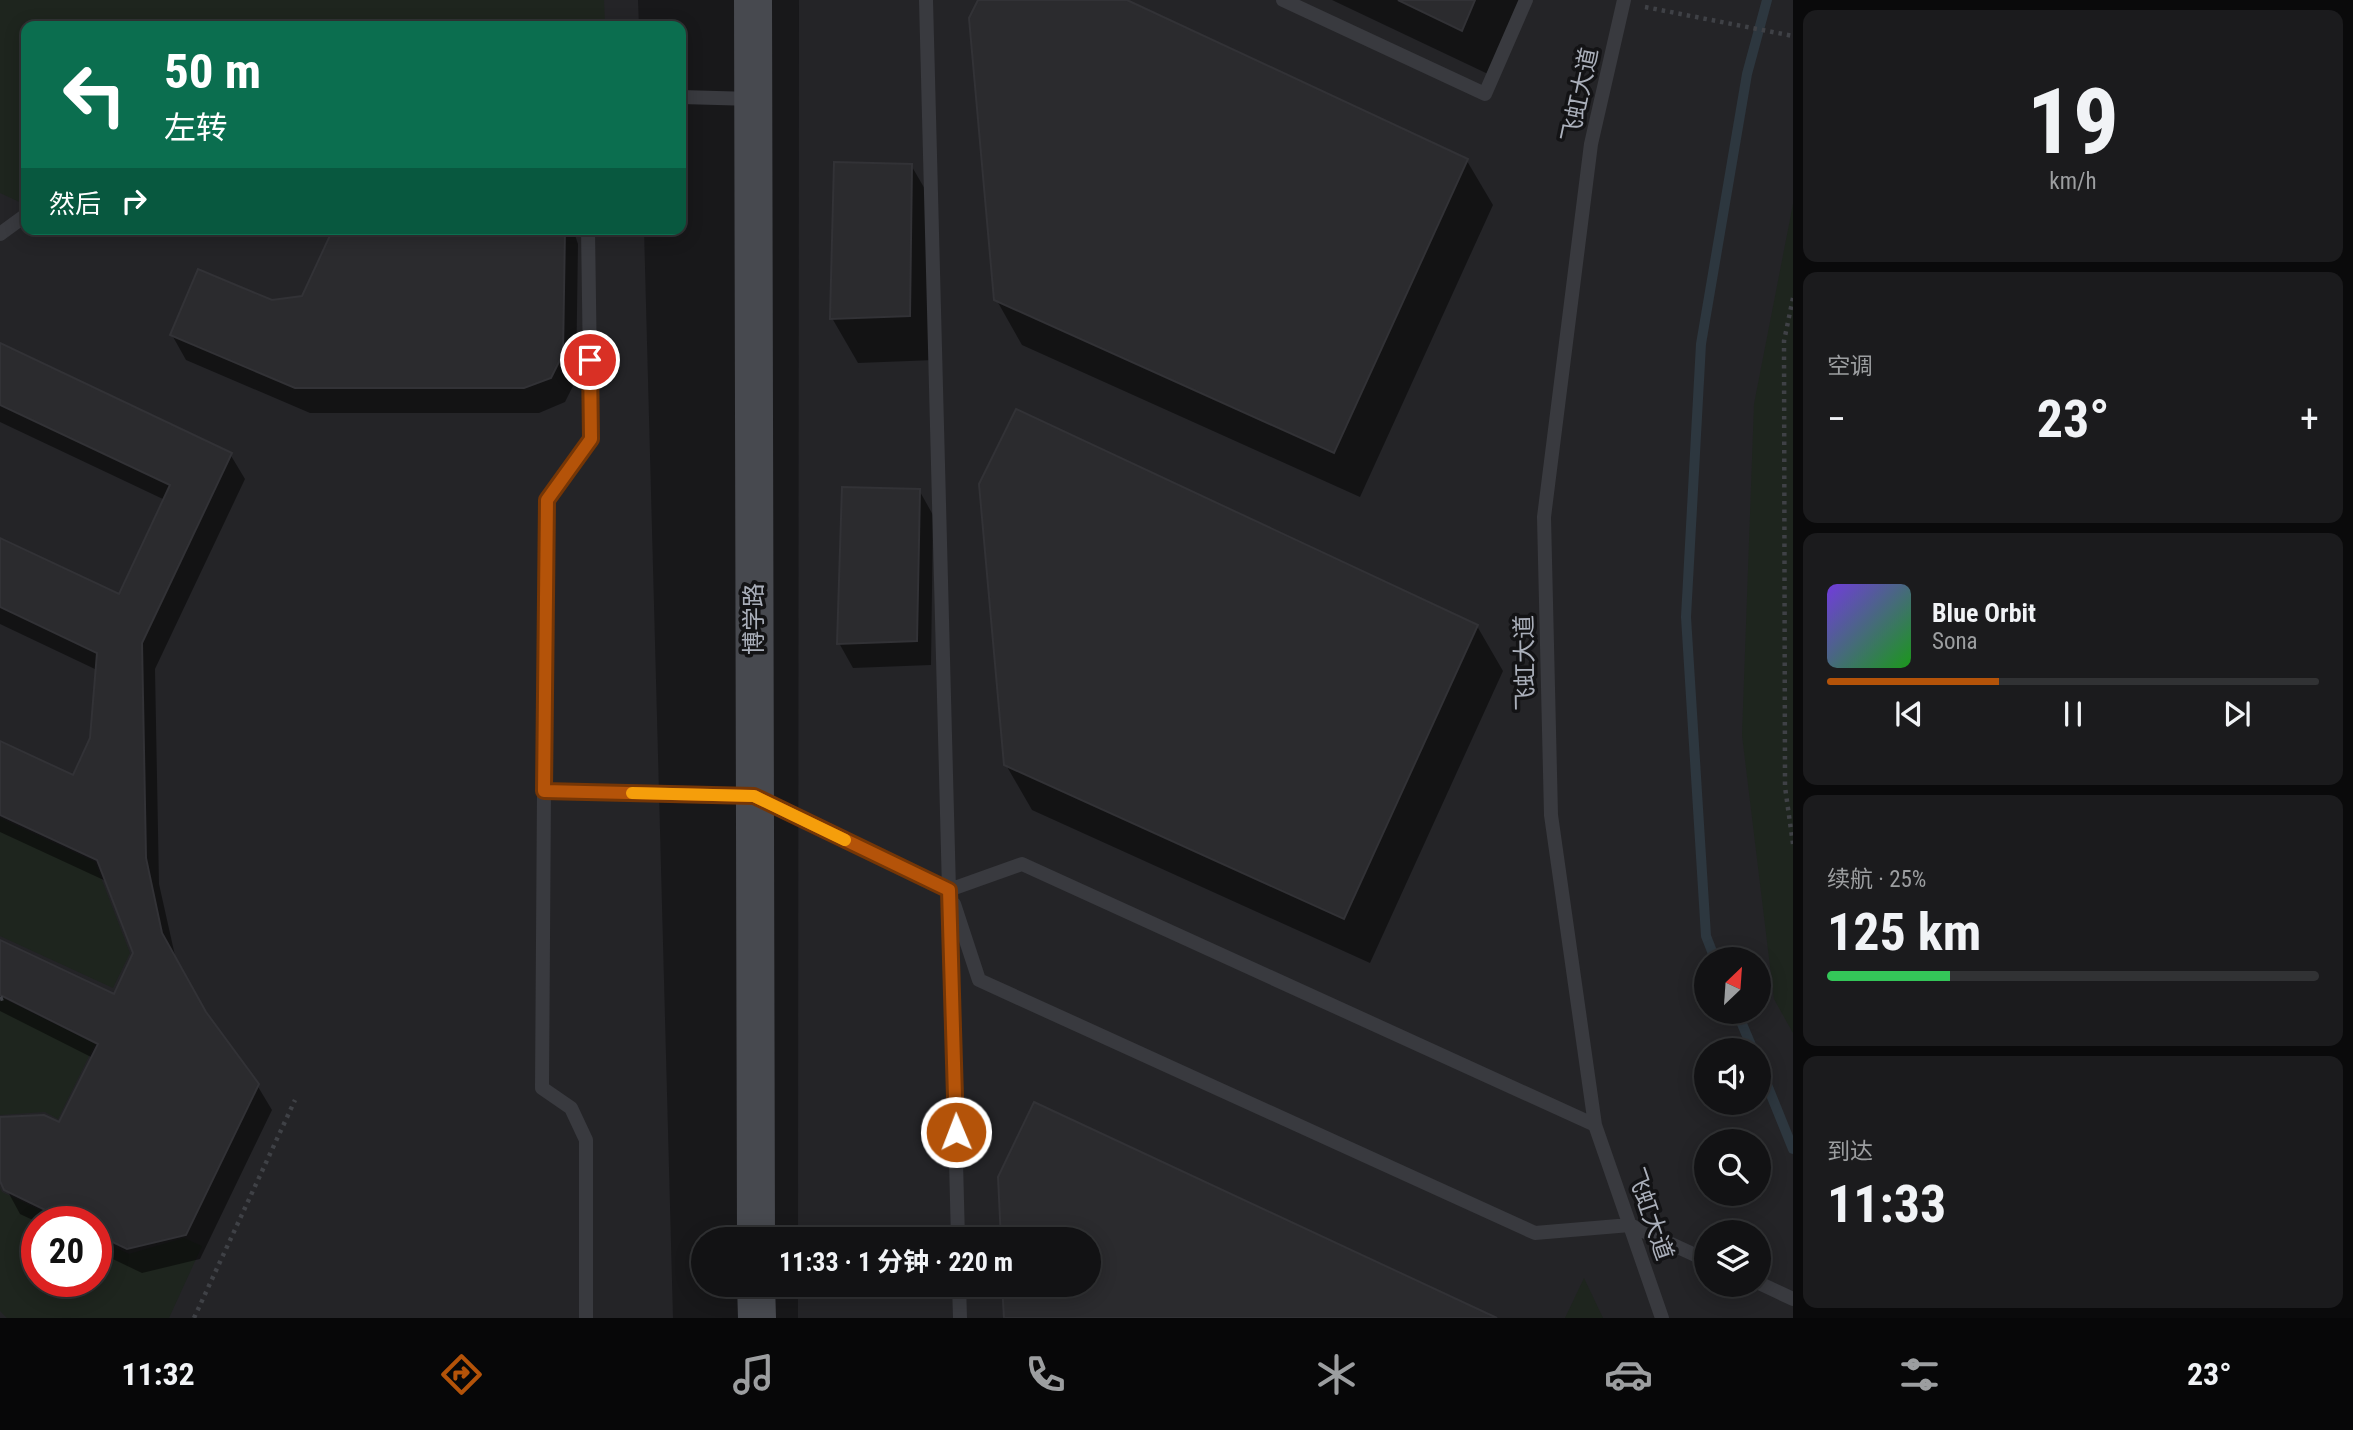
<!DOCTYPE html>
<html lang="zh">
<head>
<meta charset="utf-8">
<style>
  body { margin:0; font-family:"Roboto Condensed","Noto Sans SC",sans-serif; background:#1b1b1d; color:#f1f3f6; height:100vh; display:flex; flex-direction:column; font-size:26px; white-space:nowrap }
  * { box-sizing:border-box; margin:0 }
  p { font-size:23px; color:#9c9ea0 }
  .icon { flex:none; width:38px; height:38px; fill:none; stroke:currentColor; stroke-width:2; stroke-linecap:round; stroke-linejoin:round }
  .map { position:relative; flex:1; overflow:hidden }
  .side { display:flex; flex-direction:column; gap:10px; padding:10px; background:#0a0a0b; width:560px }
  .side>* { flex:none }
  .top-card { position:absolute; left:21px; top:21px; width:665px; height:214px; border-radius:14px; box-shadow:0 4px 18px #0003,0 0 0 2px #313234; background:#0b6e4f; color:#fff; overflow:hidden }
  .needle { width:46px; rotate:25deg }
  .fabs { position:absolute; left:1694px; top:947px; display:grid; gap:14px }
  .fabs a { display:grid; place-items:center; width:77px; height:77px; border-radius:50%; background:#121214; box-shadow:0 4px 18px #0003,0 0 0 2px #313234; font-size:35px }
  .speed { position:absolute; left:21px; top:1206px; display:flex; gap:14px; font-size:35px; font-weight:700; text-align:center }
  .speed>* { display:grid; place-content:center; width:91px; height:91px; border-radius:50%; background:#121214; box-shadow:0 4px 18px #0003,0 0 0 2px #313234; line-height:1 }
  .speed .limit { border:10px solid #d22; background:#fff; color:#111 }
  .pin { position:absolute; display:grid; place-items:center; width:60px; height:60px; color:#fff; margin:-30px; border:4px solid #fff; border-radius:50%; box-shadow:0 2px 7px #0007 }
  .me { position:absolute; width:77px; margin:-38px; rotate:359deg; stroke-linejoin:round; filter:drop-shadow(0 0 5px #0008) }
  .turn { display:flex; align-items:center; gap:24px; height:147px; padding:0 28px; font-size:32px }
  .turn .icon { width:91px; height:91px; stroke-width:2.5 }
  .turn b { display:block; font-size:49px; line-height:60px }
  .then { display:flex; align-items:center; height:66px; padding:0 28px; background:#0003; gap:14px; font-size:26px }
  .big { font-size:52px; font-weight:700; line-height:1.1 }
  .side .card { flex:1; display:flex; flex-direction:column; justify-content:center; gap:10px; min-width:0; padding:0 24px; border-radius:14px; background:#1b1b1d }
  .side .dial { align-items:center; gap:0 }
  .dial b { font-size:91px; line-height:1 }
  .song { display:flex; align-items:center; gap:21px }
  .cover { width:84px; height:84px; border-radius:10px; background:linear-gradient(135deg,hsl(260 70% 55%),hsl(120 70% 35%)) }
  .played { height:7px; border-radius:4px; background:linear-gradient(90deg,#b45309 35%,#313234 35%) }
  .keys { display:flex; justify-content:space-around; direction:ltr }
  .heat { display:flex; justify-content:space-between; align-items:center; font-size:38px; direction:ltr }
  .charge { height:10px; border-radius:5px; background:linear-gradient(90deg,#34c759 25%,#313234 0) }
  .trip { position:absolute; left:691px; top:1227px; width:410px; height:70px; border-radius:35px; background:#121214; box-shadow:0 4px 18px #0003,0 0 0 2px #313234; font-weight:700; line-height:70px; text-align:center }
  .menu { display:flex; height:112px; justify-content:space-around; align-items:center; background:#070708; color:#9c9ea0 }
  .menu .icon { width:49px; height:49px }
  .menu .active { color:#b45309 }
  .menu b { font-size:32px; color:#f1f3f6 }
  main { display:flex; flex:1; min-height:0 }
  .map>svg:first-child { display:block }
  .built { fill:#242427; fill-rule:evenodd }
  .green { fill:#1e251e }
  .shadow { fill:#0007 }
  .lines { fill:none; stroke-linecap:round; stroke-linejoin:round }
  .stream { stroke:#2d373f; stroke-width:10 }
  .building { fill:#2b2b2e; stroke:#323236; stroke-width:2 }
  .path { stroke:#3f4146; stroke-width:4.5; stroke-dasharray:3.5 5; stroke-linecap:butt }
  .lane { stroke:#393a3f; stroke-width:14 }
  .secondary { stroke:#47494f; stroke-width:38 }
  .route-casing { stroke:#753606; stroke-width:18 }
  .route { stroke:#b45309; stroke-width:12 }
  .slow { stroke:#f59e0b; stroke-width:12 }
  .labels { text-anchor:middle; stroke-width:7; stroke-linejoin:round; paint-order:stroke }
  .street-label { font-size:24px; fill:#aaafba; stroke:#131315 }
</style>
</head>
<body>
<main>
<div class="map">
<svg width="1793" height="1318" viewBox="0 0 1793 1318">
  <rect width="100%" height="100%" fill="#18181a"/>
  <path class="built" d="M0,0H638L639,26H26V229H644L673,1318H0ZM37,1222H96V1281H37Z
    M799,0H1793V1318H798V1285L1088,1284V1239H798ZM1706,959H1759V1012H1706ZM1706,1050H1759V1102H1706ZM1706,1141H1759V1194H1706ZM1706,1232H1759V1284H1706Z"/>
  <path class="green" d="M0,0H604L605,26H26V202L24,204L0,193Z
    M1793,204V1033L1774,999L1742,735L1754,404Z
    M0,818L95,862L130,953L113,988L0,936Z
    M0,997L95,1044L58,1119L45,1112L0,1115Z
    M0,1188L2,1192L62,1221L37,1222V1281H96V1238L129,1254L184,1238L202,1246L169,1318H7L0,1311Z
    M1584,1278L1603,1318H1565Z"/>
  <path class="shadow" d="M980,0H1123L1467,161L1493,205L1360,497L1022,345L996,299Z
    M1332,0H1520L1488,74Z
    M911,165L937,210L935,360L858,363L832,318Z
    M325,229H573L578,244L576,380L565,402L539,413H310L186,360L172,335L271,301L303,298L333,233Z
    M0,345L230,454L245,479L155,669L159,884L176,960L207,1016L257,1085L272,1110L200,1259L142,1273L96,1251V1222H37L20,1214L0,1177V1119L60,1125L93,1058L0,1011V942L115,996L135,954L108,882L0,832V743L74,778L92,738L97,670L0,624V540L119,597L165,500L0,422Z
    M919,490L933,515L931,665L853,668L839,643Z
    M1477,626L1503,671L1370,963L1032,810L1006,765Z"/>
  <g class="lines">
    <path class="stream" d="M1715,959L1706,936L1686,617L1701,344L1747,74L1767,0
      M1737,1012L1753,1050
      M1759,1065L1793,1149"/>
  </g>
  <path class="building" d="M978,0H1127L1468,159L1334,453L994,300L969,18Z
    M1398,0H1475L1462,31Z
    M834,162L912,164L910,316L830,319Z
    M333,229H565L563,354L551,378L524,388H295L170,335L198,269L272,300L302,296Z
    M0,343L232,453L142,643L146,858L162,933L206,1012L259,1084L186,1235L127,1249L96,1234V1222H70L4,1190L0,1181V1117L44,1115L59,1122L98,1044L0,995V940L114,994L133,953L97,860L0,815V741L73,775L90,738L97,653L0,607V538L119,594L170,485L0,405Z
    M1016,409L1478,625L1344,919L1004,765L979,484Z
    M842,487L920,489L917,641L837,644Z
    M1034,1102L1497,1318H1004L1002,1284H1088V1239H1001L998,1177Z"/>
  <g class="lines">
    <path class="path" d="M1645,7L1793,36
      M1793,298L1784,341L1785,787L1793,844
      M0,999L3,998
      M194,1318L295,1100"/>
    <path class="lane" d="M926,0L958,1239
      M1283,0L1485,94L1526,0
      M1624,0L1591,144L1544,517L1551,815L1595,1125L1662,1318
      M681,97L753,99
      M0,234L26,215
      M544,791L547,500L591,439L588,229
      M954,904L979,980L1535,1233L1630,1225L1706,1260
      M1759,1283L1793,1299
      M959,1284L960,1318
      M586,1318V1140L571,1108L542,1088L544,791L754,796L949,890L1022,864L1595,1125"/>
    <path class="secondary" d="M753,0L756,1239
      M756,1284L757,1318"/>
  </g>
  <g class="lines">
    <defs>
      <path id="route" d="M590,360L591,439L547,500L544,791L754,796L949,890L956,1132"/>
    </defs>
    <use href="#route" class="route-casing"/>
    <use href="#route" class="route"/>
    <path class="slow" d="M632,793L754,796L845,840"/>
  </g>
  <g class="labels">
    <g class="street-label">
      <text transform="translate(1580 95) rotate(-78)" y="8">飞虹大道</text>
      <text transform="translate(754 619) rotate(-90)" y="8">博学路</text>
      <text transform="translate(1525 663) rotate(-91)" y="8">飞虹大道</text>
      <text transform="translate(1650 1214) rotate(71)" y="8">飞虹大道</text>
    </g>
  </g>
</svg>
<div class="fabs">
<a><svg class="needle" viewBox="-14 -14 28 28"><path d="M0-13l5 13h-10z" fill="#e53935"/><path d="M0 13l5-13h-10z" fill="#9c9ea0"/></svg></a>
<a><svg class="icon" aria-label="sound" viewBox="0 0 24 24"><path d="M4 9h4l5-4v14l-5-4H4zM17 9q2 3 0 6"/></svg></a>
<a><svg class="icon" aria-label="search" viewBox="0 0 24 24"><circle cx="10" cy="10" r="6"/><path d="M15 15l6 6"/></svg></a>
<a><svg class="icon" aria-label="layers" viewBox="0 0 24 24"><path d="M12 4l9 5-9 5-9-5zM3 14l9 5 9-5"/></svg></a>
</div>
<div class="speed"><div class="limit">20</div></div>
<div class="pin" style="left:590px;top:360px;background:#d93025"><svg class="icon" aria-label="arrive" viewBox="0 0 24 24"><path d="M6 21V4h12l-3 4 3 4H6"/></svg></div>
<svg class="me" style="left:956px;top:1132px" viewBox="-20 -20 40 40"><circle r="17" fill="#b45309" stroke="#fff" stroke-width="3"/><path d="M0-11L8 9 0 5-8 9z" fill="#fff"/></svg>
<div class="trip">11:33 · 1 分钟 · 220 m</div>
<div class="top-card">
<div class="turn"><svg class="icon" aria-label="left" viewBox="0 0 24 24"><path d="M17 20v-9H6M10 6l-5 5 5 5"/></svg><div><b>50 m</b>左转</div></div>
<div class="then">然后<svg class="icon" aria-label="right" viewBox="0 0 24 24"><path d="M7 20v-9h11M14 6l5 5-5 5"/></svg></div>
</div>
</div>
<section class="side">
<div class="card dial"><b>19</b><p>km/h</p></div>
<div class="card"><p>空调</p>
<div class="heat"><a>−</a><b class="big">23°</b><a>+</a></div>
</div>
<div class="card">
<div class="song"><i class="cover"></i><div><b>Blue Orbit</b><p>Sona</p></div></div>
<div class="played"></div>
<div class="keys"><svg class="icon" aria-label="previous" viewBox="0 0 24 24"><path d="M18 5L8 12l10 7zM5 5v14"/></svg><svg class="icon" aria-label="pause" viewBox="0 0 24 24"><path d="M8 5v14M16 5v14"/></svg><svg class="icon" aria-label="next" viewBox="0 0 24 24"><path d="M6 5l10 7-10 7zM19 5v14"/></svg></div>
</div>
<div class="card"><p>续航 · 25%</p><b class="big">125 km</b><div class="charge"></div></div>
<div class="card"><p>到达</p><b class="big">11:33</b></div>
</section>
</main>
<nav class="menu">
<b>11:32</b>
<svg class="icon active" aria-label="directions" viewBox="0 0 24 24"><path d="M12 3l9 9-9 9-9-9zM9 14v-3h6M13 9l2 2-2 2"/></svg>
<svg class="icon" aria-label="music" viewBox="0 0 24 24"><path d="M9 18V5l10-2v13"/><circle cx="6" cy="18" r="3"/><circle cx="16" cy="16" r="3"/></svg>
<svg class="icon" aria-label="phone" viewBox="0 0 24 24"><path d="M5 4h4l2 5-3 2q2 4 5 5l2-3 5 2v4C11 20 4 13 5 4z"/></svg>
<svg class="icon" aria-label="climate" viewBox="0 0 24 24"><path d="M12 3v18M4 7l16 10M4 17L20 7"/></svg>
<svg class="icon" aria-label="car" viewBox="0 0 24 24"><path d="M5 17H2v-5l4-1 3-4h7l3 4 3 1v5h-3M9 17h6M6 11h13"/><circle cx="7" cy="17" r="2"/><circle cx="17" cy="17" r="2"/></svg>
<svg class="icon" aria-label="filters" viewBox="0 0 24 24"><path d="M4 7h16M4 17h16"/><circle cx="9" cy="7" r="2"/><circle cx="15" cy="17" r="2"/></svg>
<b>23°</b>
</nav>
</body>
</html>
